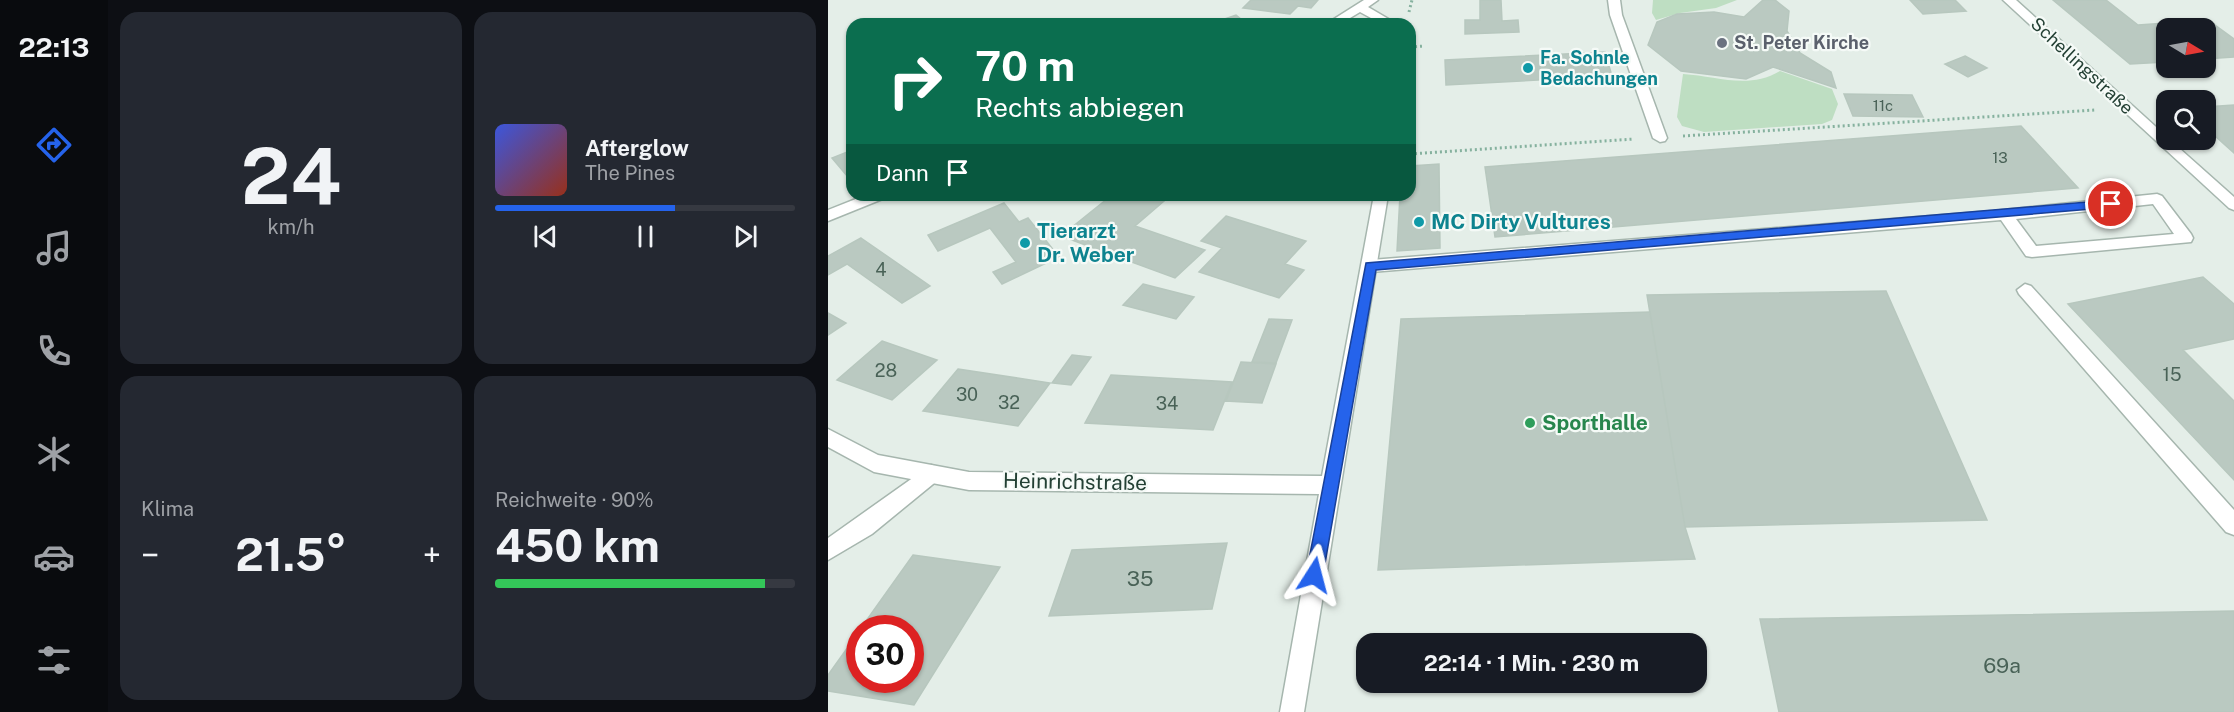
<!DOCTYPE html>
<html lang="de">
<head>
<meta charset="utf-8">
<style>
  body { margin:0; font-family:"Public Sans",sans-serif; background:#242831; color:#f1f3f6; height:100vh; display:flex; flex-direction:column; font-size:22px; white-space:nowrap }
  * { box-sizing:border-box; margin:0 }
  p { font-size:20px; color:#9ea1a6 }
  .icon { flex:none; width:33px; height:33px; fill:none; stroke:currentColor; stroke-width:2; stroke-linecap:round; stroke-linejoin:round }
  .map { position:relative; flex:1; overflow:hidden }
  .panel { display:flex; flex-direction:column; gap:12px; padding:12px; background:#0d0f14; width:720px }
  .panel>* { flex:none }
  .hud { position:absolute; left:18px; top:18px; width:570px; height:183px; border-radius:18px; box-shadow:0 2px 4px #0004; background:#0b6e4f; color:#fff; overflow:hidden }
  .needle { width:39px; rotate:100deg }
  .buttons { position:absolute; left:1328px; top:18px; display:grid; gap:12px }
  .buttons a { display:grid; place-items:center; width:60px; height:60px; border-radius:12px; background:#171b24; box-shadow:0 2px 4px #0004; font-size:30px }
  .speed { position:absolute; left:18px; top:615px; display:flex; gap:12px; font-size:30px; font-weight:700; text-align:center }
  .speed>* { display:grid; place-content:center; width:78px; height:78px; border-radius:50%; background:#171b24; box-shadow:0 2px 4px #0004; line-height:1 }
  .speed .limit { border:9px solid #d22; background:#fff; color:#111 }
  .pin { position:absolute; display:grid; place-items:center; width:51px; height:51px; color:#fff; margin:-26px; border:3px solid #fff; border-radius:50%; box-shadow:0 2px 6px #0007 }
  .me { position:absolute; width:66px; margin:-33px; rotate:9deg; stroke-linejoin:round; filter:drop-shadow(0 0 4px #0008) }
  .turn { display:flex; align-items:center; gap:21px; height:126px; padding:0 30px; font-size:27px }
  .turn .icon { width:78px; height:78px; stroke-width:2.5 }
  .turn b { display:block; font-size:42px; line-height:51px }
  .then { display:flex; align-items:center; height:57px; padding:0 30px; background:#0003; gap:12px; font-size:22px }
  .big { font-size:45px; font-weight:700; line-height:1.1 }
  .panel .card { flex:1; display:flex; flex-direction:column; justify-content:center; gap:9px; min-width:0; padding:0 21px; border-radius:18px; background:#242831 }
  .panel .dial { align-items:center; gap:0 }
  .dial b { font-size:78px; line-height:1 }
  .song { display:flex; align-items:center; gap:18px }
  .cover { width:72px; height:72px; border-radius:9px; background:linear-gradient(135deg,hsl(230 70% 55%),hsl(10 70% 35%)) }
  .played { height:6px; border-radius:3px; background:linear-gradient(90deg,#2563eb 60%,#363941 60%) }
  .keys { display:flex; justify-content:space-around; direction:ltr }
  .heat { display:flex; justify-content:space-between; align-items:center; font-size:33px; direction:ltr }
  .charge { height:9px; border-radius:4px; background:linear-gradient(90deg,#34c759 90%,#363941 0) }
  .panel .tiles { flex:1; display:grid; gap:12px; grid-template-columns:repeat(2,1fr) }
  .trip { position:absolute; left:528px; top:633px; width:351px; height:60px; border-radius:18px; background:#171b24; box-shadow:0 2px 4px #0004; font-weight:700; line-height:60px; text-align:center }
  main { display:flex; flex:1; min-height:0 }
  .tab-bar { display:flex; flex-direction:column; width:108px; justify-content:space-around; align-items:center; background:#090b0e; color:#9ea1a6 }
  .tab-bar .icon { width:42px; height:42px }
  .tab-bar .active { color:#2563eb }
  .tab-bar b { font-size:27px; color:#f1f3f6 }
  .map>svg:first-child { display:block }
  .green { fill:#bedec2 }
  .building { fill:#bac9c1; stroke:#b7c7be; stroke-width:1.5 }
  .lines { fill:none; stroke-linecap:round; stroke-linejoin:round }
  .service-casing { stroke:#a6b6ae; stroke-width:3 }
  .minor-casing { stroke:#a6b6ae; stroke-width:3 }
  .path { stroke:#85b19e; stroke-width:3; stroke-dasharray:2 3; stroke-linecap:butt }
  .service { fill:#fff; fill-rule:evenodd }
  .minor { fill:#fff; fill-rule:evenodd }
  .route { fill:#2563eb; stroke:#184099; stroke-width:1.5 }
  .worship-dot { fill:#6b7280; stroke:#f5faf7; stroke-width:2 }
  .culture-dot { fill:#0f9aa8; stroke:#f5faf7; stroke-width:2 }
  .leisure-dot { fill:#2e9e5b; stroke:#f5faf7; stroke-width:2 }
  .labels { text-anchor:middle; stroke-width:4.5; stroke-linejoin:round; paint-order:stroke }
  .far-number-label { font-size:15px; fill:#496257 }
  .far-worship-label { font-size:18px; font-weight:bold; fill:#5b616d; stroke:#f5faf7; text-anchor:start }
  .far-culture-label { font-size:18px; font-weight:bold; fill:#0d838f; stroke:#f5faf7; text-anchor:start }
  .far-street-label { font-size:18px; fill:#234034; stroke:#f5faf7 }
  .number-label { font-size:18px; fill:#496257 }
  .culture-label { font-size:21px; font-weight:bold; fill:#0d838f; stroke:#f5faf7; text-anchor:start }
  .leisure-label { font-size:21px; font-weight:bold; fill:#27864d; stroke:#f5faf7; text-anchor:start }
  .street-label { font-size:21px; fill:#234034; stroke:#f5faf7 }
  .near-number-label { font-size:21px; fill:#496257 }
</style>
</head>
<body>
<main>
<nav class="tab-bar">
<b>22:13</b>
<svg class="icon active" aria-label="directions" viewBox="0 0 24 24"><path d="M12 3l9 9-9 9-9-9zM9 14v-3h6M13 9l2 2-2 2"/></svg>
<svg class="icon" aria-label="music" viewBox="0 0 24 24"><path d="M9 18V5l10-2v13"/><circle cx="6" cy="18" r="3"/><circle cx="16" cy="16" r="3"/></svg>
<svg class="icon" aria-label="phone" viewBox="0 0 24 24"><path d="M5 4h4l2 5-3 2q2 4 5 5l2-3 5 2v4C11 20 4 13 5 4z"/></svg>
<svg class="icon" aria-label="climate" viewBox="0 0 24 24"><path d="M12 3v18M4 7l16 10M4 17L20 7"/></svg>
<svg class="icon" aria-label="car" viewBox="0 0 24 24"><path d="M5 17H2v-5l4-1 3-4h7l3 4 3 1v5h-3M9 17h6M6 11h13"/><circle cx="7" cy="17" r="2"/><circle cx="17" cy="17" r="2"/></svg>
<svg class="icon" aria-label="filters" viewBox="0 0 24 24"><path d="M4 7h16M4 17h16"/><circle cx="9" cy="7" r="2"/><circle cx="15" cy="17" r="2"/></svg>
</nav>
<section class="panel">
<div class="tiles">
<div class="card dial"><b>24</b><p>km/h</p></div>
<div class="card">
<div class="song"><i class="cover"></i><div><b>Afterglow</b><p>The Pines</p></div></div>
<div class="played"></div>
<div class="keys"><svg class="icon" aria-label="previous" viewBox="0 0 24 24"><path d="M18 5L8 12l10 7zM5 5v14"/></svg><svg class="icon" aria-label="pause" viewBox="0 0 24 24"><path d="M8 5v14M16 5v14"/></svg><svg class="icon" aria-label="next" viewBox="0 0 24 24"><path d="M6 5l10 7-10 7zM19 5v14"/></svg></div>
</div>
<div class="card"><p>Klima</p>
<div class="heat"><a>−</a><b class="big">21.5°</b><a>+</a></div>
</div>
<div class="card"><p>Reichweite · 90%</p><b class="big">450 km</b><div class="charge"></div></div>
</div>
</section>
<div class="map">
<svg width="1406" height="712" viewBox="0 0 1406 712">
  <rect width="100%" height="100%" fill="#e4eee8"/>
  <path class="green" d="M825,0H909L888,8L852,13L828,20L824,13Z
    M952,71L1004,89L1010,104L1004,120L994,124L876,132L854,126L849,117L855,74C889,76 920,90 952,71Z"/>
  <path class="building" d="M423,0H490L483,8L470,6L462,14L415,8Z
    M652,0H673L674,21L690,20L691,32L637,34V20H652Z
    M935,0H947L961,11L959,31L972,53L1003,72L1008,88L945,67L918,79L853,71L820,45L829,22L849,14L886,12L916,17Z
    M1082,0H1127L1138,11L1095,14Z
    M1225,0H1278L1310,25L1380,20L1406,39V57L1377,59V28H1338V62L1302,64Z
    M408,15L419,24H382Z
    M777,52L784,76L618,85L617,60Z
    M1137,56L1159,68L1140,77L1117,64Z
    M1016,94L1084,95L1095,117L1025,116Z
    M1406,105V153L1377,127V107Z
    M1193,126L1250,188L667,237L657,167Z
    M24,150V175L20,177L4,158Z
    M611,164L612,248L569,251L572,195H582V166Z
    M284,195H343L307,226L377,250L347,278L233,236Z
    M176,203L191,222L200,218L231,257L174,284L165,272L188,262L162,228L110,251L100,235Z
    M398,216L478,241L457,264L476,270L451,298L371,272L394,248L373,241Z
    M33,238L102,286L74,303L19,264L0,275V256Z
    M1375,277L1406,304V339L1355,350L1406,401V480L1240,304Z
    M315,284L366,297L348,319L295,305Z
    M1058,291L1159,520L857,527L819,295Z
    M822,312L857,527L867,559L550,570L573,319Z
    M0,313L18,323L0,335Z
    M441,319L464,320L448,363L424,362Z
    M54,341L109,360L64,400L9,380Z
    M244,355L263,357L243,385L224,383Z
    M413,362L448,364L434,403L398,401Z
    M130,369L222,383L190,426L95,411Z
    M283,375L404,382L385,430L257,423Z
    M399,543L384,609L221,616L244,550Z
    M85,555L172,567L86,705L0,691V675L32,630V680H82V628H33Z
    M1406,611V712H951L932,619Z"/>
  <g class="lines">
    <defs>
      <path id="service" d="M780,0H792L794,15L839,138L837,141L832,142L825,138L782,15Z
        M1329,194L1334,196L1363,234L1365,238L1363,242L1204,257L1198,256L1173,220L543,272L535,266L543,260L1166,211ZM1325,204L1346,234L1208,246L1188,219Z
        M1197,284L1203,286L1406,510V535L1398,532L1191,294L1189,290Z
        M103,465L110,468L113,474L110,480L44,534L0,560V538Z"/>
      <path id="minor" d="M536,0H550L540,7L569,24H554L532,12L512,24H498Z
        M1175,0H1188L1338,136V140H1342L1406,197V210L1401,208Z
        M38,195H59L57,198L0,221V210Z
        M546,195H560L476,712H452L491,494L141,490L46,472L0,447V429L50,455L141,472L494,476Z"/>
    </defs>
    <use href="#service" class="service-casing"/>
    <use href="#minor" class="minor-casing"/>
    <path class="path" d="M581,12L584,0
      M582,47L596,46
      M855,136L1267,110
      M582,154L806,139"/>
    <use href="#service" class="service"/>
    <use href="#minor" class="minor"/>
  </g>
  <path class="route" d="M1283,200L1287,201V207L548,270L495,575L492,581L486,583L480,581L478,575L538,263Z"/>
  <circle class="worship-dot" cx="894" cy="43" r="6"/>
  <g class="culture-dot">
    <circle cx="700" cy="68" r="6"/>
    <circle cx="591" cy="222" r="6"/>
    <circle cx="197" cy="243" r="6"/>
  </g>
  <circle class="leisure-dot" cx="702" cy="423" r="6"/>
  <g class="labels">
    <g class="far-number-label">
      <text x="1055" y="111">11c</text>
      <text x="1172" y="163">13</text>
    </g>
    <g class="far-worship-label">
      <text x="906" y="49">St. Peter Kirche</text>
    </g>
    <g class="far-culture-label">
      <text x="712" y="64">Fa. Sohnle<tspan x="712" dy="21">Bedachungen</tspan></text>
    </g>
    <g class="far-street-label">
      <text transform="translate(1254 66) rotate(43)" y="6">Schellingstraße</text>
    </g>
    <g class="number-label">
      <text x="53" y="276">4</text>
      <text x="58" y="377">28</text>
      <text x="1344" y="381">15</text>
      <text x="139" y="401">30</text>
      <text x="181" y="409">32</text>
      <text x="339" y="410">34</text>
    </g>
    <g class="culture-label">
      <text x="603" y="229">MC Dirty Vultures</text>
      <text x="209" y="238">Tierarzt<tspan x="209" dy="24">Dr. Weber</tspan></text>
    </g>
    <g class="leisure-label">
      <text x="714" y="430">Sporthalle</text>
    </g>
    <g class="street-label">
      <text transform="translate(247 482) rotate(1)" y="7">Heinrichstraße</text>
    </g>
    <g class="near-number-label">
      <text x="312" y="586">35</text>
      <text x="1174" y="673">69a</text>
    </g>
  </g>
</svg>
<div class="buttons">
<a><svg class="needle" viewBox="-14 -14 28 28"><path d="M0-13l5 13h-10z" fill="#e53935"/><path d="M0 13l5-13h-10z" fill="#9ea1a6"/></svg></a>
<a><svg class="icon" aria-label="search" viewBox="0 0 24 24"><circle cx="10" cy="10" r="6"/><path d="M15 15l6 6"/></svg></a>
</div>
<div class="speed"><div class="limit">30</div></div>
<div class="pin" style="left:1283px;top:204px;background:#d93025"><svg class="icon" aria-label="arrive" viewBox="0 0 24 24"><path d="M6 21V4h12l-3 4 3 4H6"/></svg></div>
<svg class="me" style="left:486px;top:575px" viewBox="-20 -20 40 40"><path d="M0-17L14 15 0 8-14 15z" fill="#2563eb" stroke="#fff" stroke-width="4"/></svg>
<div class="trip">22:14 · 1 Min. · 230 m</div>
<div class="hud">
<div class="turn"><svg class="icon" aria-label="right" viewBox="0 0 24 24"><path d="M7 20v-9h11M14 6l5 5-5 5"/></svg><div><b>70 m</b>Rechts abbiegen</div></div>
<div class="then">Dann<svg class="icon" aria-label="arrive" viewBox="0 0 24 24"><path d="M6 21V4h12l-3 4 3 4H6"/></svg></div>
</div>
</div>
</main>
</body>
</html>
